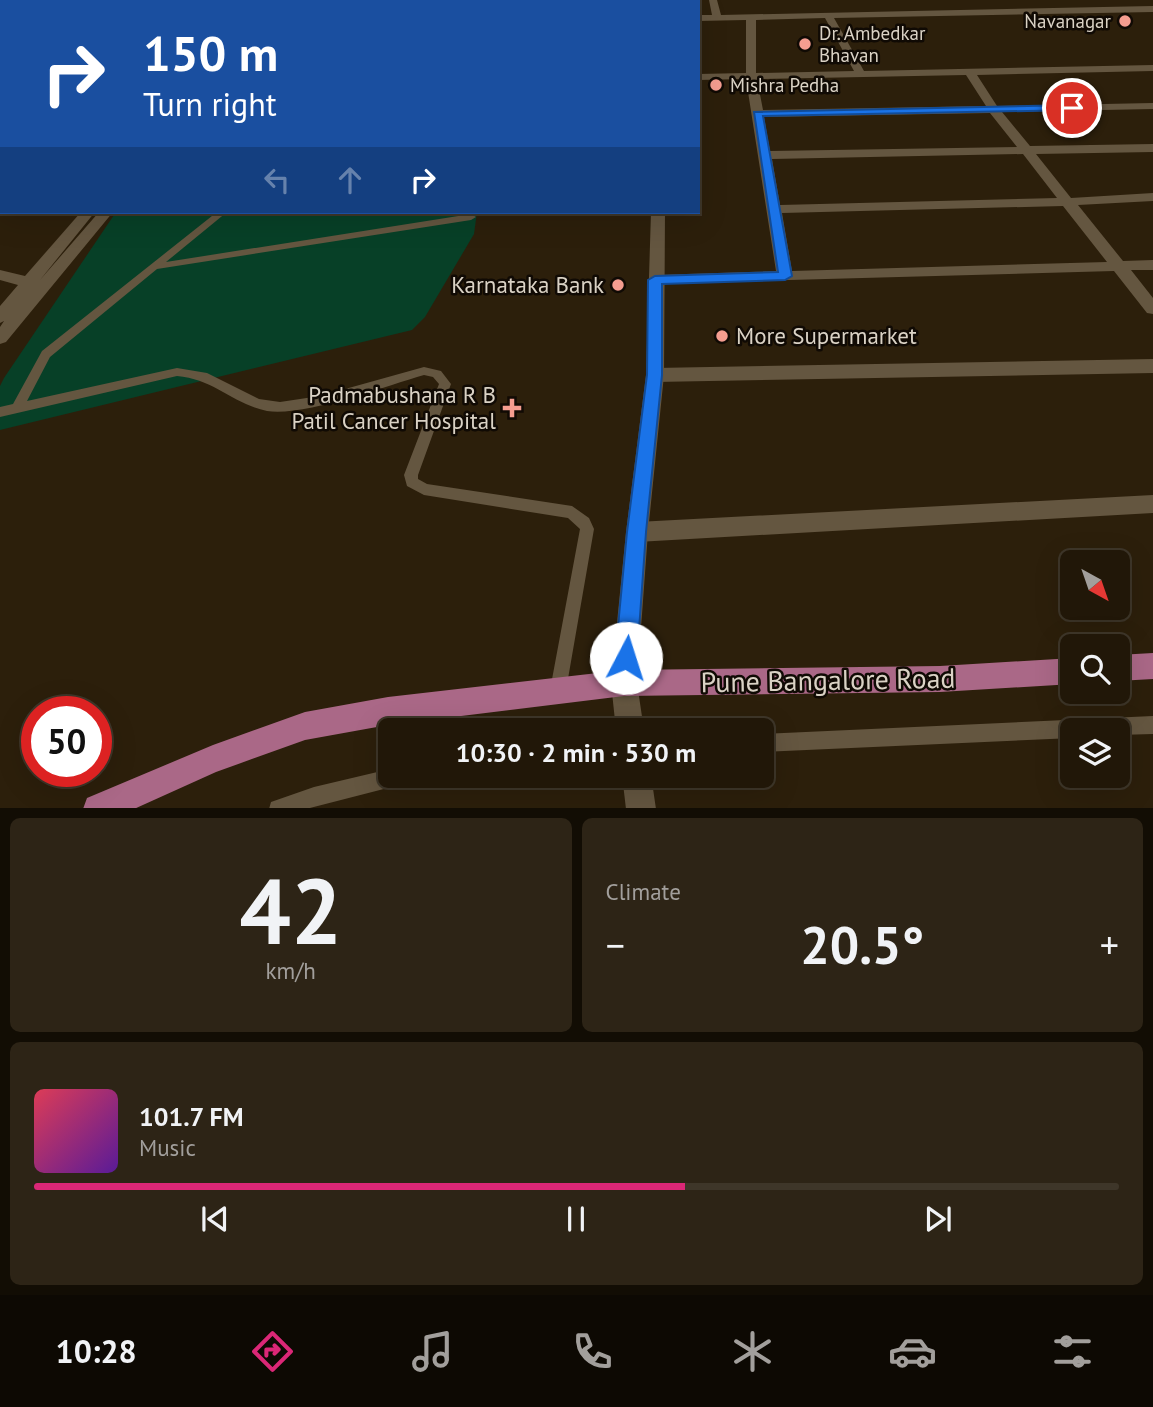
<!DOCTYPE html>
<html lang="en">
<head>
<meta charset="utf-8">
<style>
  body { margin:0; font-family:"PT Sans",sans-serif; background:#2d2416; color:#f1f3f6; height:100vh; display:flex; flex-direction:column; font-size:26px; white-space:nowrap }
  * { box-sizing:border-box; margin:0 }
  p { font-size:23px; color:#a29f9c }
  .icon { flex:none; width:38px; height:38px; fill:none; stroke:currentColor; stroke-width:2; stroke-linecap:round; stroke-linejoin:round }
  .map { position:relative; height:808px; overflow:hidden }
  .details { display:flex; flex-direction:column; gap:10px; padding:10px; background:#120d04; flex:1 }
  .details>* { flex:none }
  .hud { position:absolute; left:0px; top:0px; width:700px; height:214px; box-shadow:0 7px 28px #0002,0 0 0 2px #3e3629; background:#1a4fa0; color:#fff; overflow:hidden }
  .needle { width:46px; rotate:140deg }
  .controls { position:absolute; left:1060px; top:550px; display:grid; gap:14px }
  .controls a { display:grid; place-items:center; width:70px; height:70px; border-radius:10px; background:#211708; box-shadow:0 7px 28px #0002,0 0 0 2px #3e3629; font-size:35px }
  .speed { position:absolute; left:21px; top:696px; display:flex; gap:14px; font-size:35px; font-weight:700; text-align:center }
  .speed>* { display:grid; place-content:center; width:91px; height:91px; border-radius:50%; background:#211708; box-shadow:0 7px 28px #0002,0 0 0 2px #3e3629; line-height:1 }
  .speed .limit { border:10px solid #d22; background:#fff; color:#111 }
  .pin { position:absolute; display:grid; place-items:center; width:60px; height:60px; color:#fff; margin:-30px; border:4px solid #fff; border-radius:50%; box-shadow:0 2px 7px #0007 }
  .me { position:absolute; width:77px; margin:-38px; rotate:5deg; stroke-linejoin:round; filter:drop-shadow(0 0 5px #0008) }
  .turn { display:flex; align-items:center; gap:24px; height:147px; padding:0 28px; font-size:32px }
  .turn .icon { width:91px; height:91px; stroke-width:2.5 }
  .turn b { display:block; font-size:49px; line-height:60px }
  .lanes { display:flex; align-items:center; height:66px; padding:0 28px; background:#0003; justify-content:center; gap:35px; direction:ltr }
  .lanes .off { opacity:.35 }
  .big { font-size:52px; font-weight:600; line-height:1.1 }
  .details .widget { flex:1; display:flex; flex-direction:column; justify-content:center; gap:10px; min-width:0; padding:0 24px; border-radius:10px; background:#2d2416 }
  .details .dial { align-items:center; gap:0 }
  .dial b { font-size:91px; line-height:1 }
  .song { display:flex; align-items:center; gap:21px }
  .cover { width:84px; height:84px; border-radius:10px; background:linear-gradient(135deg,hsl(350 70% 55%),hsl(270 70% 35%)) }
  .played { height:7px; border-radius:4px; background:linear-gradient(90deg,#db2777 60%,#3e3629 60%) }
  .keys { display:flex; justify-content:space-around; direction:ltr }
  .heat { display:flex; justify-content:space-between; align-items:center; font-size:38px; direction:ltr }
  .details .tiles { flex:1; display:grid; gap:10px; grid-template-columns:1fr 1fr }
  .widget:last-child { grid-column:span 2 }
  .trip { position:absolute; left:378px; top:718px; width:396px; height:70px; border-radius:10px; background:#211708; box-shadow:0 7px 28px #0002,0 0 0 2px #3e3629; font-weight:600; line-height:70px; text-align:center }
  .tabs { display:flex; height:112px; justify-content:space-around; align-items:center; background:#0d0903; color:#a29f9c }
  .tabs .icon { width:49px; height:49px }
  .tabs .selected { color:#db2777 }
  .tabs b { font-size:32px; color:#f1f3f6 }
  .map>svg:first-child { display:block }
  .green { fill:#074027 }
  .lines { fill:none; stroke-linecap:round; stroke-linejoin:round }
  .service { fill:#645640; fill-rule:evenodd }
  .minor { fill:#645640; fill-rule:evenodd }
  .secondary { fill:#645640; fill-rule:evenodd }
  .primary { fill:#aa6887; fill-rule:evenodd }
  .route { fill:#1a73e8; stroke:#114b97; stroke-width:2 }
  .poi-dot { fill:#f59d90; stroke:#100a04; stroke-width:2.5 }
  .labels { text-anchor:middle; stroke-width:5; stroke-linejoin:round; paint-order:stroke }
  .far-poi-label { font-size:19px; fill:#dad2c5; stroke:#100a04; text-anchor:start }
  .poi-label { font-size:23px; fill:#dad2c5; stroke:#100a04; text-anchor:end }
  .near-street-label { font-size:28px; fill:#dad2c5; stroke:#100a04 }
</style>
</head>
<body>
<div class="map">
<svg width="1153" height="809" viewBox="0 0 1153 809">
  <rect width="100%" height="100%" fill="#2c1f0b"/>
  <path class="green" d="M116,212H477L474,234L425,317L412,330L0,430V386L4,378Z"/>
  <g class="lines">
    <path class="service" d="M217,212H227L166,262L471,214L476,217L471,220L157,269L50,357L27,401L177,368L207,373L259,399L280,402L320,396L424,367L441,371L451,384L418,475V479L427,484L572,506L589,518L594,529L565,696L559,699L553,696L550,690L580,529L568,518L424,495L407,486L404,475L439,384L433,377L424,375C386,386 303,417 267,411C233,404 214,379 177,376L0,417V407L13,404L42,351Z
      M1153,716V734L1118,735V730H1073V738L761,752V734Z
      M390,769V775H413L411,782L306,809H269L271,802L314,787Z"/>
    <path class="minor" d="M98,0H113L96,2Z
      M155,0H169L153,2Z
      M183,0H196L182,2Z
      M213,0H225L212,2Z
      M233,0H244L232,2Z
      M271,0H282L270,2Z
      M318,0H328L317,2Z
      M345,0H354L344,2Z
      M378,0H386L377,2Z
      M401,0H409L400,2Z
      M427,0H435L426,2Z
      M470,0H478L469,2Z
      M519,0H527L518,2Z
      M565,0H573V2H565Z
      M609,0H617V2H609Z
      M709,0H717L721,15L1153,6V12L834,18L864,71L1153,65V71L977,75L997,106L1153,103V109L1002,112L1030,146L1153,144V152L1036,154L1071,198L1153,193V201L1078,205L1123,261L1153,260V270H1131L1153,298V314L1147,313L1114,271L649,284L647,280L655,275L776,271L746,79L698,80V74L746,73V20L698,21V15H712ZM825,18L854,71L756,73V20ZM966,75L986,106L763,110L757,79ZM990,113L1017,147L770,151L764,117ZM1023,154L1057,198L780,205L772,159ZM1063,206L1107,262L792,271L782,213Z
      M2,17V23L0,24V18Z
      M2,40V46L0,47V41Z
      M0,55H2V61H0Z
      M0,95H2V101H0Z
      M2,169V179H0V170Z
      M81,212H95L40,280L99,212H113L6,342L0,344V327L4,321L0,323V306L18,285L0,280V270L25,276Z
      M1153,359V373L655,382L648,380L646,375L648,370L655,368Z
      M1153,495V513L637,542L629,539L626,532L629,525L637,522Z"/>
    <path class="secondary" d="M659,0H667V2H659Z
      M651,212H665L664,375L648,532L637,683L644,730H616L611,683L626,532L646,375Z
      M622,775H651L656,809H626Z"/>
    <path class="primary" d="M1153,653V679L1118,681V655Z
      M1073,658V684L940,692L624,696L388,725L305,740L216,772L134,809H83L87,798L213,745L305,712L388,697L624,670L940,666Z"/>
  </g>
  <path class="route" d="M1072,105L1075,106V110L763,116L792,276L785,280L662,284V375L646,532L637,658L634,666L626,669L618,666L615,658L627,532L647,375L648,280L655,276L778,272L754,112Z"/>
  <g class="poi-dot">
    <circle cx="1125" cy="21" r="7"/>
    <circle cx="805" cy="44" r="7"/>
    <circle cx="716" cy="85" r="7"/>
    <circle cx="618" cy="285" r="7"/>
    <circle cx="722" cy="336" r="7"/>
    <path d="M508.5 397.5h7v7h7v7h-7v7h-7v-7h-7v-7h7z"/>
  </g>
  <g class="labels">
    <g class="far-poi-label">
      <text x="1111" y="28" text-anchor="end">Navanagar</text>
      <text x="819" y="40">Dr. Ambedkar<tspan x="819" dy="22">Bhavan</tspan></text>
      <text x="730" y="92">Mishra Pedha</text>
    </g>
    <g class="poi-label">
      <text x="604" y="293">Karnataka Bank</text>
      <text x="736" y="344" text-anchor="start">More Supermarket</text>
      <text x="496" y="403">Padmabushana R B<tspan x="496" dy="26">Patil Cancer Hospital</tspan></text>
    </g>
    <g class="near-street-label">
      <text transform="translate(828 680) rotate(-1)" y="10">Pune Bangalore Road</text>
    </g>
  </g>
</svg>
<div class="controls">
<a><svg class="needle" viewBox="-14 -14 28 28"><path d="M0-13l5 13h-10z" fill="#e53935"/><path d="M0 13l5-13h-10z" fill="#a29f9c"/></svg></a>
<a><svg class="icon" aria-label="search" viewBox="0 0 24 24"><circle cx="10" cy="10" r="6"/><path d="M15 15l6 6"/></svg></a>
<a><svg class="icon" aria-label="layers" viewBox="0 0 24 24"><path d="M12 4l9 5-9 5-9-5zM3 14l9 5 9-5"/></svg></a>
</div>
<div class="speed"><div class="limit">50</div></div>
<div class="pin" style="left:1072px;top:108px;background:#d93025"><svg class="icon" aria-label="arrive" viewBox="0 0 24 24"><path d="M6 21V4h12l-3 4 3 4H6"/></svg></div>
<svg class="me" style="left:626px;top:658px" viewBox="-20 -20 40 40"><circle r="19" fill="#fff"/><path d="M0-13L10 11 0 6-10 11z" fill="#1a73e8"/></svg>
<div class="trip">10:30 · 2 min · 530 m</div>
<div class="hud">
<div class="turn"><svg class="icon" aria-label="right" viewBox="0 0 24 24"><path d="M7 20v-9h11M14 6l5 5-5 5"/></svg><div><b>150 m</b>Turn right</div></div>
<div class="lanes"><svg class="icon off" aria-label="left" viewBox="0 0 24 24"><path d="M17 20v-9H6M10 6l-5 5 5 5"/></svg><svg class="icon off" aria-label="ahead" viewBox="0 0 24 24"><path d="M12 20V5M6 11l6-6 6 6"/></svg><svg class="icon" aria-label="right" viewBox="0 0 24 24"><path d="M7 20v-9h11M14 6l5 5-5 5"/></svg></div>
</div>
</div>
<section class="details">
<div class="tiles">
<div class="widget dial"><b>42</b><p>km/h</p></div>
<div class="widget"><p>Climate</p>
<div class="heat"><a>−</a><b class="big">20.5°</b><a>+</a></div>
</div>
<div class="widget">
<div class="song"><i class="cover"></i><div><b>101.7 FM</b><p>Music</p></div></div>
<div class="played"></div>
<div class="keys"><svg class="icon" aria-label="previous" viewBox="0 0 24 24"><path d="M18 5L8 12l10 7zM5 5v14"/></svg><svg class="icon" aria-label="pause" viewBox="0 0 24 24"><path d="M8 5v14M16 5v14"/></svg><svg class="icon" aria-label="next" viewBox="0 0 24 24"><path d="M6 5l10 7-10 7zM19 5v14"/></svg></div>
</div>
</div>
</section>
<nav class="tabs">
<b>10:28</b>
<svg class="icon selected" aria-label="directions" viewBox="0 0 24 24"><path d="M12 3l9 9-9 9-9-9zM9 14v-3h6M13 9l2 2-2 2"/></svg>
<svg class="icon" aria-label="music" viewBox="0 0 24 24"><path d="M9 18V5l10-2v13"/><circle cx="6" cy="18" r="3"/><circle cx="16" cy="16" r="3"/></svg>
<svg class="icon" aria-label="phone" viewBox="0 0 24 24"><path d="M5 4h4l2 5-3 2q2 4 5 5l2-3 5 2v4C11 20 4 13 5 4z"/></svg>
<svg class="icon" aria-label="climate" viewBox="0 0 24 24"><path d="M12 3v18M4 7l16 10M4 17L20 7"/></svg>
<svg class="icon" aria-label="car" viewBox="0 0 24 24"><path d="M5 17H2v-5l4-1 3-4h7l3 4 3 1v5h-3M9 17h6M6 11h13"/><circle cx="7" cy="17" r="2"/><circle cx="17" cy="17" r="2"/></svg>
<svg class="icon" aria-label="filters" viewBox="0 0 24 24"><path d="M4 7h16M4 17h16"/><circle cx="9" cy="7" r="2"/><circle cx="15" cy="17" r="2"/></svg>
</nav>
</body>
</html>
